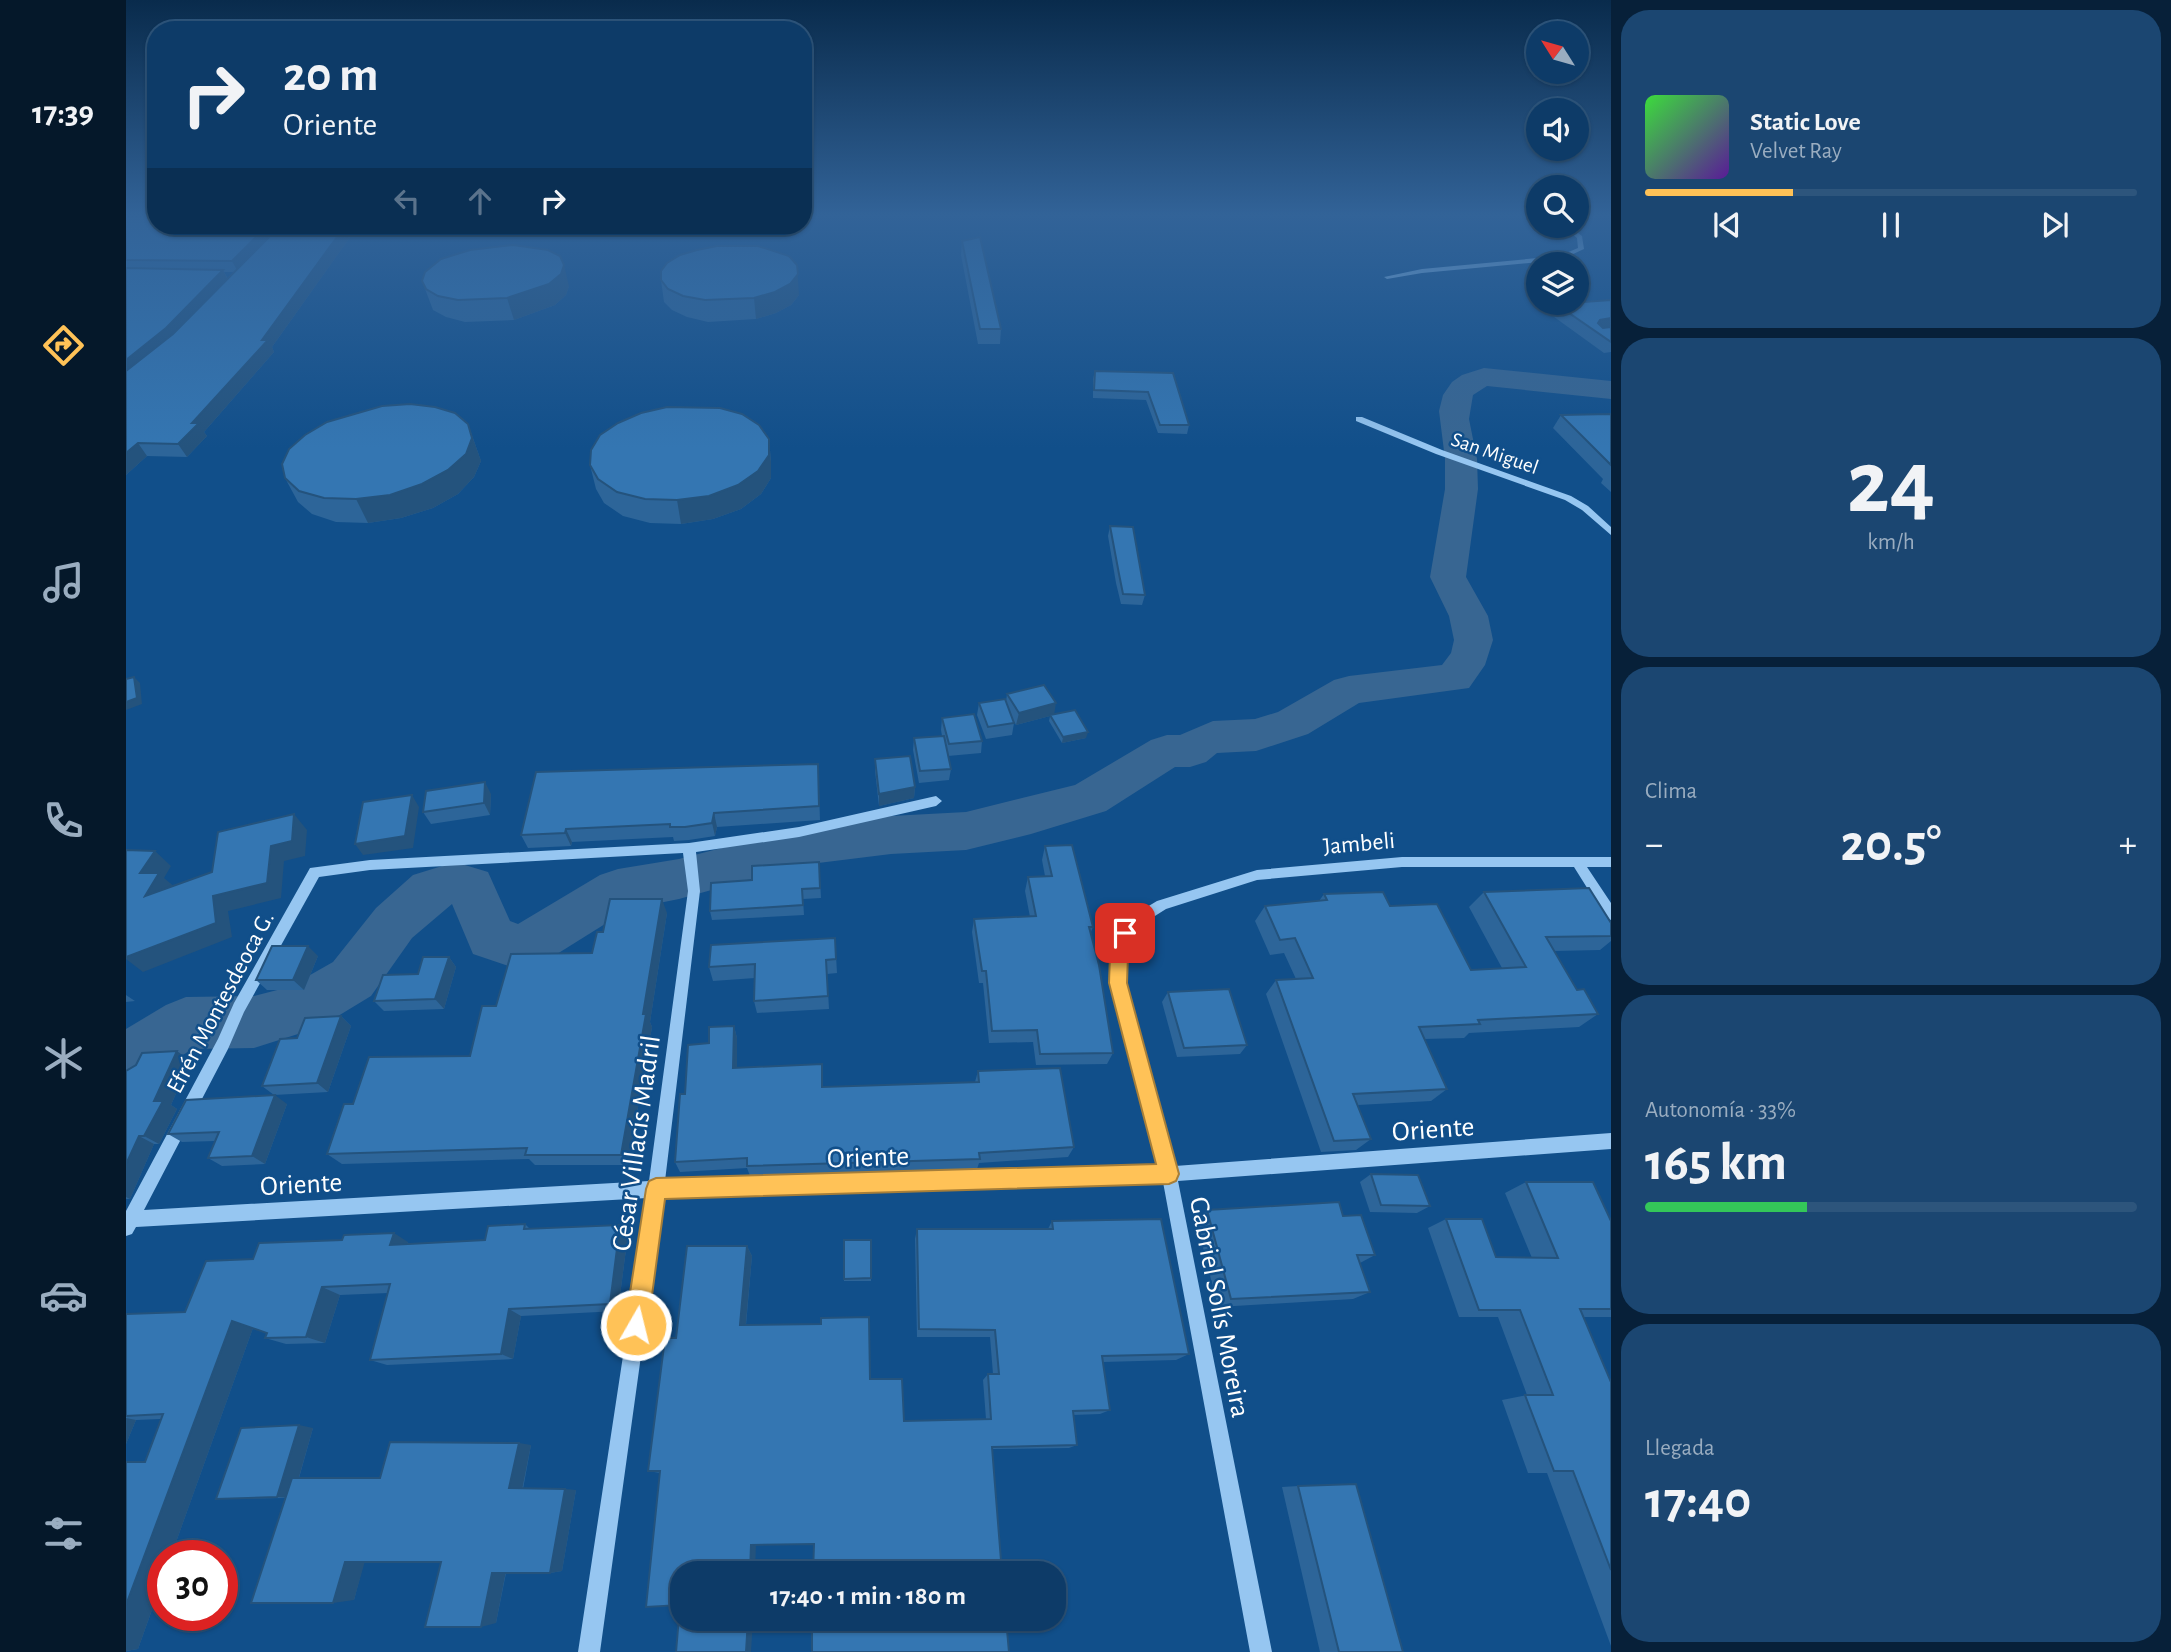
<!DOCTYPE html>
<html lang="es">
<head>
<meta charset="utf-8">
<style>
  body { margin:0; font-family:"Alegreya Sans",sans-serif; background:#1b4671; color:#f1f3f6; height:100vh; display:flex; flex-direction:column; font-size:26px; white-space:nowrap }
  * { box-sizing:border-box; margin:0 }
  p { font-size:23px; color:#9aadc0 }
  .icon { flex:none; width:38px; height:38px; fill:none; stroke:currentColor; stroke-width:2; stroke-linecap:round; stroke-linejoin:round }
  .map { position:relative; flex:1; overflow:hidden }
  .drawer { display:flex; flex-direction:column; gap:10px; padding:10px; background:#072039; width:560px }
  .drawer>* { flex:none }
  .banner { position:absolute; left:21px; top:21px; width:665px; height:214px; border-radius:28px; box-shadow:0 2px 5px #0004,0 0 0 2px #2d557c; background:#0d3b68; color:#f1f3f6; overflow:hidden }
  .needle { width:46px; rotate:307deg }
  .tools { position:absolute; left:1400px; top:21px; display:grid; gap:14px }
  .tools a { display:grid; place-items:center; width:63px; height:63px; border-radius:50%; background:#0d3b68; box-shadow:0 2px 5px #0004,0 0 0 2px #2d557c; font-size:35px }
  .speed { position:absolute; left:21px; top:1540px; display:flex; gap:14px; font-size:35px; font-weight:700; text-align:center }
  .speed>* { display:grid; place-content:center; width:91px; height:91px; border-radius:50%; background:#0d3b68; box-shadow:0 2px 5px #0004,0 0 0 2px #2d557c; line-height:1 }
  .speed .limit { border:10px solid #d22; background:#fff; color:#111 }
  .pin { position:absolute; display:grid; place-items:center; width:60px; height:60px; color:#fff; margin:-30px; border-radius:14px; box-shadow:0 4px 10px #0006 }
  .me { position:absolute; width:77px; margin:-38px; rotate:8deg; stroke-linejoin:round; filter:drop-shadow(0 0 5px #0008) }
  .turn { display:flex; align-items:center; gap:24px; height:147px; padding:0 21px; font-size:32px }
  .turn .icon { width:91px; height:91px; stroke-width:2.5 }
  .turn b { display:block; font-size:49px; line-height:60px }
  .lanes { display:flex; align-items:center; height:66px; padding:0 21px; background:#0003; justify-content:center; gap:35px; direction:ltr }
  .lanes .off { opacity:.35 }
  .big { font-size:52px; font-weight:600; line-height:1.1 }
  .drawer .widget { flex:1; display:flex; flex-direction:column; justify-content:center; gap:10px; min-width:0; padding:0 24px; border-radius:28px; background:#1b4671 }
  .drawer .dial { align-items:center; gap:0 }
  .dial b { font-size:91px; line-height:1 }
  .song { display:flex; align-items:center; gap:21px }
  .cover { width:84px; height:84px; border-radius:10px; background:linear-gradient(135deg,hsl(120 70% 55%),hsl(270 70% 35%)) }
  .played { height:7px; border-radius:4px; background:linear-gradient(90deg,#ffc257 30%,#2d557c 30%) }
  .keys { display:flex; justify-content:space-around; direction:ltr }
  .heat { display:flex; justify-content:space-between; align-items:center; font-size:38px; direction:ltr }
  .charge { height:10px; border-radius:5px; background:linear-gradient(90deg,#34c759 33%,#2d557c 0) }
  .trip { position:absolute; left:544px; top:1561px; width:396px; height:70px; border-radius:28px; background:#0d3b68; box-shadow:0 2px 5px #0004,0 0 0 2px #2d557c; font-weight:600; line-height:70px; text-align:center }
  main { display:flex; flex:1; min-height:0 }
  .tabs { display:flex; flex-direction:column; width:126px; justify-content:space-around; align-items:center; background:#05182a; color:#9aadc0 }
  .tabs .icon { width:49px; height:49px }
  .tabs .active { color:#ffc257 }
  .tabs b { font-size:32px; color:#f1f3f6 }
  .map>svg:first-child { display:block }
  .lines { fill:none; stroke-linecap:round; stroke-linejoin:round }
  .river { fill:#386692; fill-rule:evenodd }
  .minor { fill:#96c6f1; fill-rule:evenodd }
  .wall { fill:#2d6599; fill-rule:evenodd }
  .shaded-wall { fill:#24537d }
  .building { fill:#3476b2; stroke:#24537d; stroke-width:2 }
  .route { fill:#ffc257; stroke:#a67e39; stroke-width:2 }
  .labels { text-anchor:middle; stroke-width:5; stroke-linejoin:round; paint-order:stroke }
  .far-street-label { font-size:21px; fill:#fff; stroke:#114f8a }
  .street-label { font-size:24px; fill:#fff; stroke:#114f8a }
  .near-street-label { font-size:28px; fill:#fff; stroke:#114f8a }
</style>
</head>
<body>
<main>
<nav class="tabs">
<b>17:39</b>
<svg class="icon active" aria-label="directions" viewBox="0 0 24 24"><path d="M12 3l9 9-9 9-9-9zM9 14v-3h6M13 9l2 2-2 2"/></svg>
<svg class="icon" aria-label="music" viewBox="0 0 24 24"><path d="M9 18V5l10-2v13"/><circle cx="6" cy="18" r="3"/><circle cx="16" cy="16" r="3"/></svg>
<svg class="icon" aria-label="phone" viewBox="0 0 24 24"><path d="M5 4h4l2 5-3 2q2 4 5 5l2-3 5 2v4C11 20 4 13 5 4z"/></svg>
<svg class="icon" aria-label="climate" viewBox="0 0 24 24"><path d="M12 3v18M4 7l16 10M4 17L20 7"/></svg>
<svg class="icon" aria-label="car" viewBox="0 0 24 24"><path d="M5 17H2v-5l4-1 3-4h7l3 4 3 1v5h-3M9 17h6M6 11h13"/><circle cx="7" cy="17" r="2"/><circle cx="17" cy="17" r="2"/></svg>
<svg class="icon" aria-label="filters" viewBox="0 0 24 24"><path d="M4 7h16M4 17h16"/><circle cx="9" cy="7" r="2"/><circle cx="15" cy="17" r="2"/></svg>
</nav>
<div class="map">
<svg width="1485" height="1652" viewBox="0 0 1485 1652">
  <rect width="100%" height="100%" fill="#114f8a"/>
  <g class="lines">
    <path class="river" d="M1358,368L1485,381V399L1361,386L1347,395L1343,419L1351,459L1352,489L1340,577L1362,616L1367,640L1359,665L1343,688L1233,703L1182,734L1130,751L1091,753L1080,762L1064,767H1049L980,811L905,834L840,850L765,854L676,865L553,899L503,909L415,964L397,971L347,954L326,904L286,938L245,996L194,1027L128,1048L67,1049L48,1060L20,1083L0,1091V1029L40,1005L60,997L128,996L163,987L207,962L250,908L287,875L329,862L362,872L384,921L392,924L474,875L492,869L553,859L676,827L765,816L840,812L949,785L1025,740L1041,735H1054L1087,721L1129,719L1152,712L1208,680L1223,676L1316,665L1325,653L1328,640L1323,616L1304,577L1319,489V459L1313,411L1317,395L1326,382L1336,375Z"/>
    <path class="minor" d="M1437,226H1443L1456,236L1458,249L1434,260L1296,273L1261,279L1258,277L1296,269L1433,256L1452,248L1451,238Z
      M1230,417H1236L1316,450L1445,496L1462,506L1485,527V535L1456,510L1439,500L1310,454L1230,421Z
      M810,796L816,801L810,806L673,837L570,852L574,891L539,1181L1033,1166L985,983L986,955L992,933L1011,913L1031,901L1131,870L1276,857H1485V867H1461L1485,903V920L1480,918L1448,867H1276L1131,880L1040,909L1021,921L1005,936L1000,955L999,983L1049,1166L1485,1133V1149L1052,1181L1146,1652H1124L1037,1182L537,1197L474,1652H452L521,1198L10,1227L6,1234L0,1236V1211L92,1039L108,1003L184,868L244,860L563,843L673,827ZM557,853L562,891L523,1181L18,1210L102,1049L118,1012L193,877L244,870Z"/>
  </g>
  <path class="wall" d="M0,216L30,226H232L146,347L148,352L78,432L81,436L61,457L21,456L0,475ZM98,272H108L102,279Z
    M836,241L875,329L874,344H852L835,255Z
    M535,280L673,295L665,305L650,313L630,319L582,322L561,317L546,310L538,302Z
    M296,281L443,286L440,295L429,305L388,320L339,322L320,317L307,310Z
    M1485,300V352L1478,353L1424,314L1430,304Z
    M969,371L1047,373L1063,425L1061,434L1032,433L1020,400L967,398V379Z
    M1435,415H1485V492L1475,483L1477,479L1427,428Z
    M342,424L355,461L348,477L332,494L307,508L275,518L242,523L210,522L186,514L172,502L159,478Z
    M643,439L645,462V478L635,494L615,509L587,519L555,524L524,523L497,516L478,503L470,489L464,465Z
    M984,526L1019,595L1016,605L995,604L990,583L982,536Z
    M881,694L928,714L960,738L936,743L923,721L924,716L890,725L886,718L888,723L886,735L860,739L851,715L853,703L880,702Z
    M816,718L856,741L855,753L822,756L825,769L823,780L793,783L787,750L788,738L816,736L815,730Z
    M749,759L789,787L788,798L753,806L749,771Z
    M692,764L694,820L591,827L589,836L563,840L548,841L547,837L446,842L445,846L402,848L395,835Z
    M365,794L364,815L305,824L297,812Z
    M919,846L967,927L965,932L987,1053L981,1064L910,1065L907,1042L863,1043L857,983H853L846,932L848,919L904,917L899,891L902,877L919,876L916,860Z
    M693,862L695,898L677,899L678,915L586,920L584,911L626,880Z
    M1358,892L1485,923V941L1474,950L1428,951L1451,990L1472,1014L1453,1027L1343,1033L1338,1038L1298,1039L1321,1089L1305,1101L1232,1105L1245,1139L1230,1150L1195,1152L1140,994L1150,980L1170,979L1158,953L1144,955L1129,921L1139,906L1193,901L1198,894L1264,906L1345,970L1376,968L1343,907Z
    M541,913L524,1022L526,1027L502,1165H409L403,1159L216,1164L201,1154L227,1104L344,1056L370,1006L466,953L477,932Z
    M709,938L711,973L701,974L703,1009L631,1013L628,1001L629,978L587,981L583,967Z
    M192,956L178,990H141L130,980Z
    M323,957L330,967L318,1009L258,1011L248,1001L292,974Z
    M1042,992L1121,1045L1114,1054L1051,1057L1036,1002Z
    M0,995L9,1001L0,1002Z
    M215,1016L225,1026L202,1092L148,1095L136,1086L171,1038Z
    M608,1026L611,1038V1068L696,1064L697,1087L849,1082L852,1071L948,1147L942,1157L853,1163L851,1169L624,1176L621,1168L554,1172L549,1162L559,1094L583,1043Z
    M51,1051L64,1061L45,1105L51,1109L33,1144H28L4,1199H0V1071Z
    M161,1104L139,1164L96,1166L82,1158L89,1141L56,1142L42,1134Z
    M1245,1174L1304,1206L1291,1213L1244,1212L1234,1182Z
    M1400,1182L1485,1221V1317H1457L1485,1382V1646L1421,1473H1402L1376,1400L1401,1395L1372,1317H1333L1302,1228L1320,1219L1370,1257L1406,1258L1379,1193Z
    M1081,1210L1217,1216L1249,1255L1234,1263L1244,1292L1227,1299L1092,1307L1070,1220Z
    M926,1221L1063,1354L1050,1360L977,1362L984,1410L974,1414L947,1415L951,1445L943,1448L866,1449L688,1544L630,1545L554,1605L534,1473L522,1471L550,1338L621,1246L626,1256L620,1325L744,1379L778,1421L860,1419L857,1380L862,1374H867L864,1337H791L789,1239L791,1229H922Z
    M399,1224L404,1229L494,1225L502,1234L492,1311L395,1316L387,1359L261,1365L244,1360L262,1293L214,1295L199,1343L160,1344L139,1338L141,1333L127,1328L45,1556H37V1579L12,1649L0,1651V1462H19L35,1419L10,1420L0,1444V1314L59,1312L127,1259L282,1242V1244L359,1240Z
    M718,1240H745V1281H718Z
    M187,1428L173,1478H254L405,1445L397,1489L450,1490L436,1571L424,1573H380L370,1623L315,1562H238L228,1600L159,1498L90,1499Z
    M1172,1486L1277,1652H1194L1156,1487Z"/>
  <path class="shaded-wall" d="M141,226H158L112,272L106,261Z
    M219,226H232L146,347L148,352L78,432L81,436L61,457L52,444L66,423Z
    M438,265L443,286L440,295L429,305L388,320L381,298Z
    M671,265L673,295L665,305L650,313L630,319L628,298Z
    M97,270L103,282L0,379V360Z
    M1485,318V327L1468,330L1474,320Z
    M342,424L355,461L348,477L332,494L307,508L275,518L242,523L230,499Z
    M643,439L645,462V478L635,494L615,509L587,519L555,524L551,500Z
    M12,443L21,456L0,475V453Z
    M8,677L14,683L16,704L0,710V702Z
    M930,703L928,715L890,725L893,713Z
    M962,732L960,738L936,743L937,737Z
    M359,782L365,794L364,815L358,803Z
    M789,787L788,798L753,806V794Z
    M286,795L293,807L287,848L237,855L229,844Z
    M588,813L591,827L589,836L586,823Z
    M168,814L181,830L179,856L158,861L155,898L102,911L106,937L17,972L0,959V957L87,896L145,846Z
    M440,829L446,842L445,846L439,833Z
    M29,851L45,866L38,878L50,888L19,896L14,873Z
    M536,899L541,913L524,1022L526,1027L502,1165L495,1155Z
    M182,946L192,956L178,990L167,980Z
    M323,957L330,967L318,1009L309,999Z
    M215,1016L225,1026L202,1092L191,1083Z
    M608,1026L611,1038V1079L607,1068Z
    M51,1051L64,1061L45,1105L51,1109L33,1144L18,1136L28,1101Z
    M149,1095L161,1104L139,1164L126,1156Z
    M13,1136L28,1144L4,1199L0,1197V1164Z
    M494,1225L502,1234L492,1311L484,1304Z
    M268,1233L282,1242L279,1254L264,1245Z
    M621,1246L626,1256L619,1333L614,1325Z
    M196,1287L214,1295L199,1343L180,1337Z
    M383,1309L395,1316L387,1359L375,1354Z
    M106,1321L127,1328L45,1556H37V1579L12,1649L0,1651V1605Z
    M0,1418L10,1420L0,1444Z
    M173,1425L187,1428L167,1498L151,1497Z
    M393,1443L405,1445L396,1490L383,1488Z
    M439,1489L450,1490L436,1571L424,1573Z
    M630,1544L629,1573H624L625,1545Z
    M239,1561L228,1600L207,1603L219,1562Z
    M380,1571L370,1623L355,1627L366,1573Z
    M622,1619H627L625,1652H620Z"/>
  <path class="building" d="M0,216H30V226H141L106,261L0,260Z
    M154,226H219L136,340H142L66,423H73L52,444L12,443L0,453V371L47,334Z
    M854,237L875,329H854L836,241Z
    M387,245L422,250L434,256L438,265L435,274L423,284L381,298L332,300L312,296L300,289L296,281L299,272L315,259L344,250Z
    M591,246H632L663,256L671,265L672,274L664,284L649,292L628,298L579,300L557,296L542,289L535,280V271L541,263L554,255L571,250Z
    M0,268L97,270L40,328L0,360Z
    M1485,300V318L1474,320L1472,323L1477,328L1485,327V342L1430,304Z
    M969,371L1047,373L1063,425H1034L1022,392L968,390Z
    M284,404L309,407L329,413L342,424L346,438L340,454L322,470L296,484L264,495L230,499L198,498L173,491L159,478L156,464L163,449L179,435L201,422L256,406Z
    M541,407L594,408L616,414L633,425L643,439V455L632,471L612,485L583,496L551,500L519,499L491,492L472,479L464,465L465,450L474,435L492,423L515,413Z
    M1484,414L1485,415V465L1435,415Z
    M984,526L1007,527L1019,595L997,594L993,574Z
    M8,677L11,698L0,702V679Z
    M918,685L930,703L893,713L881,694Z
    M879,699L888,723L862,727L853,703Z
    M949,710L962,732L937,737L924,715Z
    M848,714L856,741L823,744L816,718Z
    M818,736L825,769L794,771L788,738Z
    M784,756L789,787L753,794L749,759Z
    M692,764L693,806L588,813L586,823L559,827H544V824L440,829L439,833L395,835L410,772Z
    M359,782L358,803L297,812L300,791Z
    M286,795L279,836L229,844L237,802Z
    M168,814L166,841L145,846L141,883L87,896L90,923L0,957V850L29,851L14,873H33L19,896L86,872L92,832Z
    M946,845L967,927H963L973,965L987,1053L914,1054L911,1030L866,1031L860,971H856L848,919L910,916L902,877L926,876L919,846Z
    M693,862L694,888L676,889L677,905L584,911L585,883L626,880V866Z
    M1463,888L1485,923V936L1420,937L1451,990L1458,989L1472,1014L1352,1020L1354,1024L1293,1027L1321,1089L1227,1094L1245,1139L1208,1141L1150,980L1187,978L1169,938L1154,940L1139,906L1201,900L1198,894L1257,892L1264,906L1311,904L1345,970L1400,967L1358,892Z
    M484,899H536L517,1014H520L495,1155H399L401,1148L201,1154L218,1104H227L243,1057L344,1056L356,1006H370L385,954L466,953L471,932H477Z
    M709,938L710,959L700,960L702,996L628,1001L629,964L583,967L585,945Z
    M146,946H182L167,980H130Z
    M297,957H323L309,999L248,1001L257,975L292,974Z
    M1103,989L1121,1045L1058,1048L1042,992Z
    M215,1016L191,1083L136,1086L154,1039L171,1038L179,1018Z
    M608,1026L607,1068L696,1064V1087L853,1082L852,1071L934,1068L948,1147L853,1153L854,1159L621,1166V1158L549,1162L554,1094H559L562,1045L583,1043V1027Z
    M51,1051L28,1101H37L18,1136H13L0,1164V1071L10,1065L16,1053Z
    M149,1095L126,1156L82,1158L93,1132L42,1134L60,1100Z
    M1245,1174L1292,1175L1304,1206L1255,1205Z
    M1400,1182H1467L1485,1221V1309H1454L1485,1382V1570L1447,1471H1428L1399,1395H1427L1394,1310H1353L1320,1219H1356L1370,1257L1432,1258Z
    M1213,1202L1217,1216L1235,1215L1249,1255H1231L1244,1292L1105,1299L1081,1210Z
    M1035,1219L1063,1354L976,1356L984,1410L947,1411L951,1445L866,1447L876,1573H687L688,1544L625,1545L624,1573H556V1619H622L620,1652H550L554,1605L520,1607L534,1471H522L539,1338H550L561,1246H621L614,1325L695,1324V1318L743,1317L744,1379H776L778,1421L865,1419L862,1374H873L869,1330L793,1329L791,1229H927L926,1221Z
    M399,1224L398,1229L494,1225L484,1304L383,1309L375,1354L244,1360L264,1284L196,1287L180,1337L139,1338L141,1333L106,1321L0,1605V1462H19L37,1414L0,1416V1314L59,1312L80,1261L127,1259L133,1243L216,1240L218,1235L268,1233L264,1245L359,1240L362,1226Z
    M718,1240H745V1278L718,1279Z
    M173,1425L151,1497L90,1499L115,1428Z
    M264,1442L393,1443L383,1488L439,1489L424,1573H366L355,1627H299L315,1562H219L207,1603H125L166,1478H254Z
    M1230,1484L1277,1652H1213L1172,1486Z
    M686,1619H880L883,1652H686Z"/>
  <linearGradient id="sky" x2="0" y2="1"><stop stop-color="#092b4c"/><stop offset="0.48" stop-color="#326398"/><stop offset="1" stop-color="#326398" stop-opacity="0"/></linearGradient>
  <rect width="1485" height="448" fill="url(#sky)"/>
  <path class="route" d="M999,926L1005,928L1008,933L1002,955L1001,983L1053,1174L1050,1181L1043,1184L539,1199L522,1325L519,1333L510,1336L502,1333L499,1325L520,1189L523,1181L530,1178L1030,1164L983,983L984,955L993,928Z"/>
  <g class="labels">
    <g class="far-street-label">
      <text transform="translate(1369 453) rotate(19)" y="7">San Miguel</text>
    </g>
    <g class="street-label">
      <text transform="translate(1233 843) rotate(-5)" y="8">Jambeli</text>
      <text transform="translate(94 1002) rotate(-62)" y="8">Efrén Montesdeoca G.</text>
    </g>
    <g class="near-street-label">
      <text transform="translate(1307 1128) rotate(-4)" y="10">Oriente</text>
      <text transform="translate(509 1143) rotate(-82)" y="10">César Villacís Madril</text>
      <text transform="translate(742 1156) rotate(-2)" y="10">Oriente</text>
      <text transform="translate(175 1183) rotate(-3)" y="10">Oriente</text>
      <text transform="translate(1095 1307) rotate(79)" y="10">Gabriel Solís Moreira</text>
    </g>
  </g>
</svg>
<div class="tools">
<a><svg class="needle" viewBox="-14 -14 28 28"><path d="M0-13l5 13h-10z" fill="#e53935"/><path d="M0 13l5-13h-10z" fill="#9aadc0"/></svg></a>
<a><svg class="icon" aria-label="sound" viewBox="0 0 24 24"><path d="M4 9h4l5-4v14l-5-4H4zM17 9q2 3 0 6"/></svg></a>
<a><svg class="icon" aria-label="search" viewBox="0 0 24 24"><circle cx="10" cy="10" r="6"/><path d="M15 15l6 6"/></svg></a>
<a><svg class="icon" aria-label="layers" viewBox="0 0 24 24"><path d="M12 4l9 5-9 5-9-5zM3 14l9 5 9-5"/></svg></a>
</div>
<div class="speed"><div class="limit">30</div></div>
<div class="pin" style="left:999px;top:933px;background:#d93025"><svg class="icon" aria-label="arrive" viewBox="0 0 24 24"><path d="M6 21V4h12l-3 4 3 4H6"/></svg></div>
<svg class="me" style="left:510px;top:1325px" viewBox="-20 -20 40 40"><circle r="17" fill="#ffc257" stroke="#fff" stroke-width="3"/><path d="M0-11L8 9 0 5-8 9z" fill="#fff"/></svg>
<div class="trip">17:40 · 1 min · 180 m</div>
<div class="banner">
<div class="turn"><svg class="icon" aria-label="right" viewBox="0 0 24 24"><path d="M7 20v-9h11M14 6l5 5-5 5"/></svg><div><b>20 m</b>Oriente</div></div>
<div class="lanes"><svg class="icon off" aria-label="left" viewBox="0 0 24 24"><path d="M17 20v-9H6M10 6l-5 5 5 5"/></svg><svg class="icon off" aria-label="ahead" viewBox="0 0 24 24"><path d="M12 20V5M6 11l6-6 6 6"/></svg><svg class="icon" aria-label="right" viewBox="0 0 24 24"><path d="M7 20v-9h11M14 6l5 5-5 5"/></svg></div>
</div>
</div>
<section class="drawer">
<div class="widget">
<div class="song"><i class="cover"></i><div><b>Static Love</b><p>Velvet Ray</p></div></div>
<div class="played"></div>
<div class="keys"><svg class="icon" aria-label="previous" viewBox="0 0 24 24"><path d="M18 5L8 12l10 7zM5 5v14"/></svg><svg class="icon" aria-label="pause" viewBox="0 0 24 24"><path d="M8 5v14M16 5v14"/></svg><svg class="icon" aria-label="next" viewBox="0 0 24 24"><path d="M6 5l10 7-10 7zM19 5v14"/></svg></div>
</div>
<div class="widget dial"><b>24</b><p>km/h</p></div>
<div class="widget"><p>Clima</p>
<div class="heat"><a>−</a><b class="big">20.5°</b><a>+</a></div>
</div>
<div class="widget"><p>Autonomía · 33%</p><b class="big">165 km</b><div class="charge"></div></div>
<div class="widget"><p>Llegada</p><b class="big">17:40</b></div>
</section>
</main>
</body>
</html>
